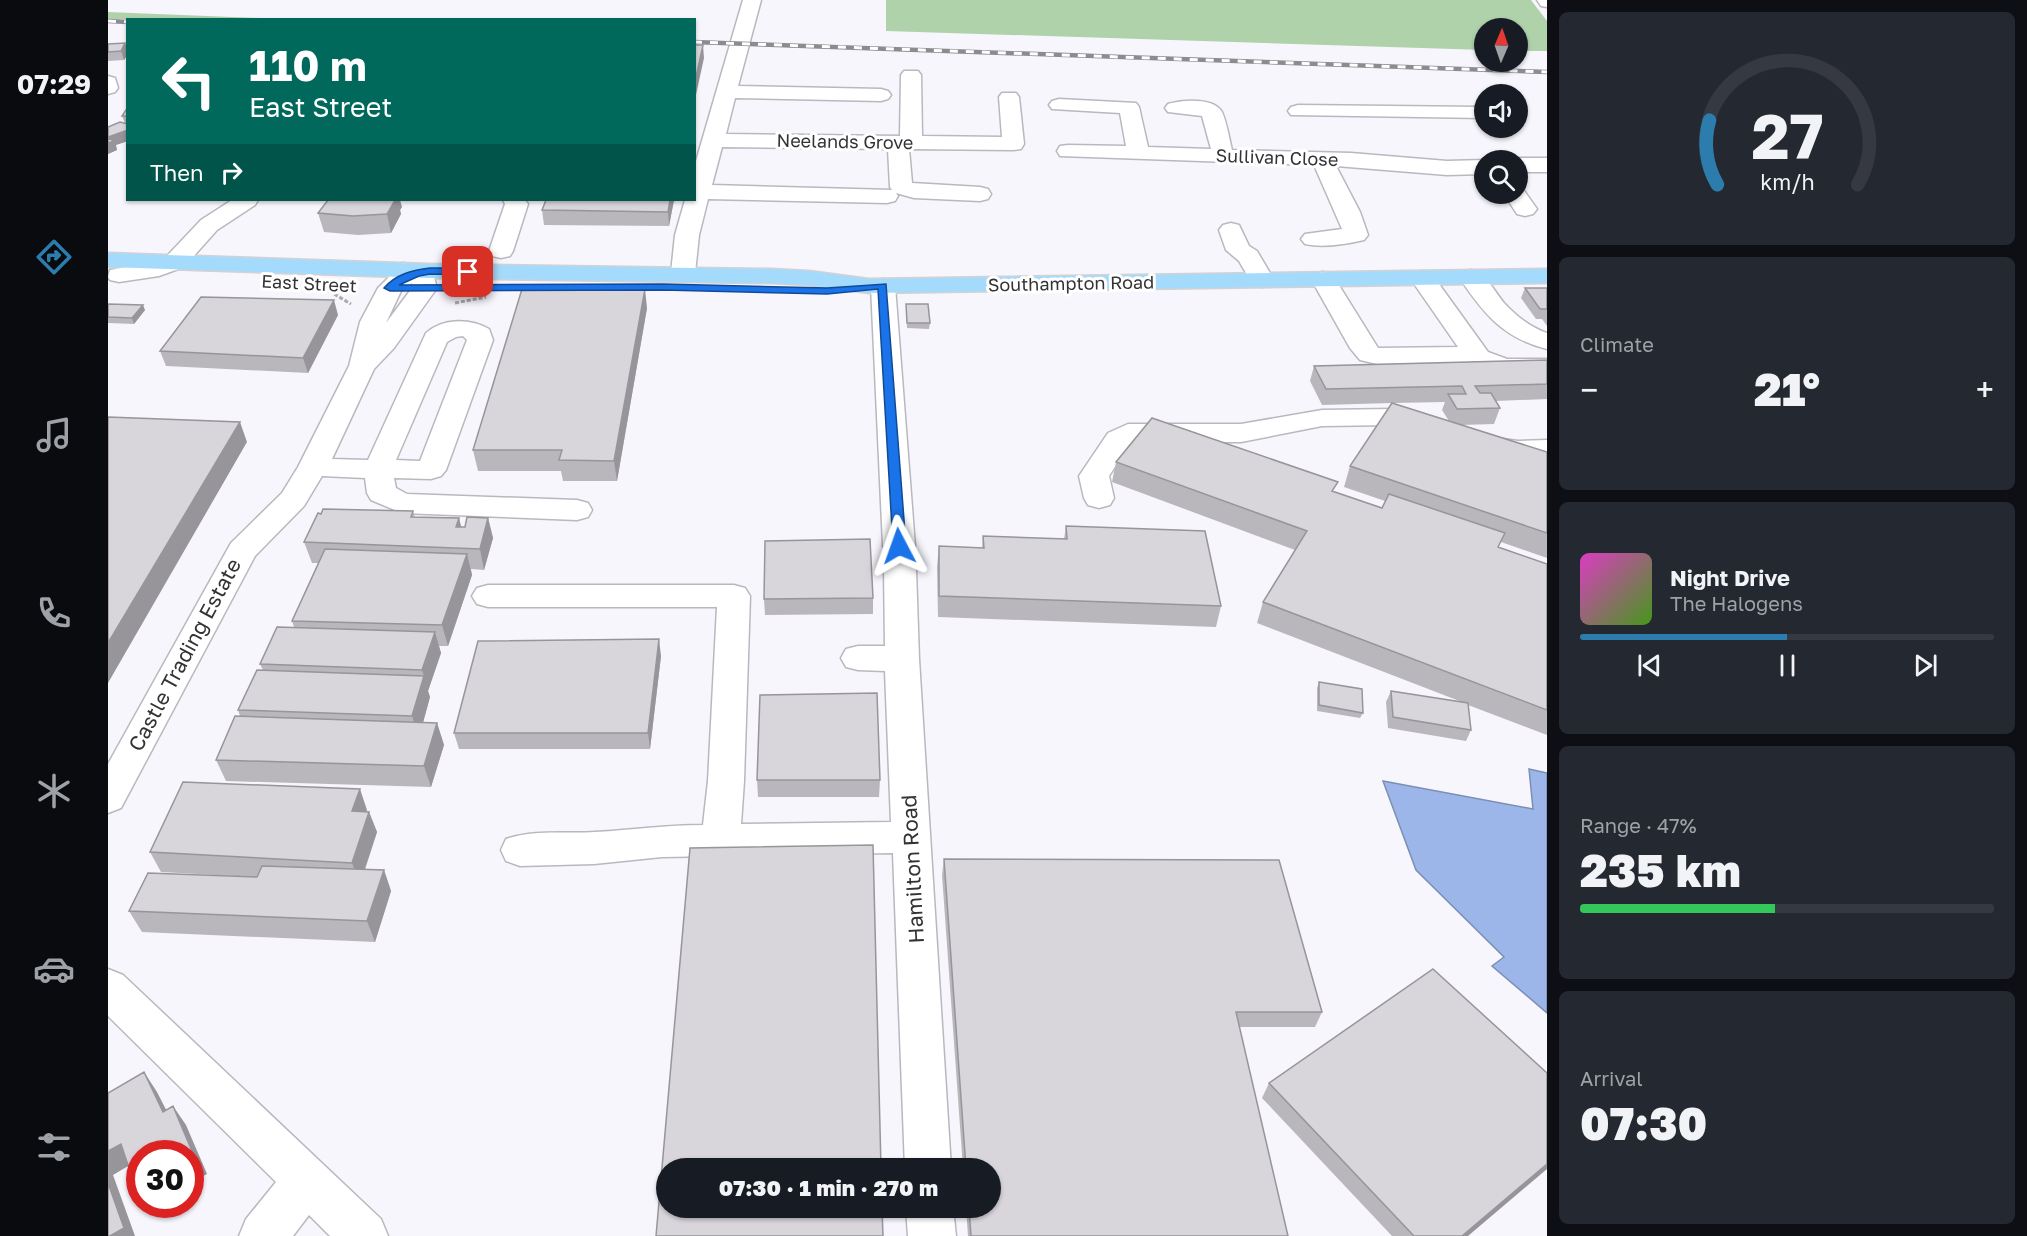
<!DOCTYPE html>
<html lang="en">
<head>
<meta charset="utf-8">
<style>
  body { margin:0; font-family:"Golos Text",sans-serif; background:#242831; color:#f1f3f6; height:100vh; display:flex; flex-direction:column; font-size:22px; white-space:nowrap }
  * { box-sizing:border-box; margin:0 }
  p { font-size:20px; color:#9ea1a6 }
  .icon { flex:none; width:33px; height:33px; fill:none; stroke:currentColor; stroke-width:2; stroke-linecap:round; stroke-linejoin:round }
  .map { position:relative; flex:1; overflow:hidden }
  .drawer { display:flex; flex-direction:column; gap:12px; padding:12px; background:#0d0f14; width:480px }
  .drawer>* { flex:none }
  .banner { position:absolute; left:18px; top:18px; width:570px; height:183px; border-radius:0px; box-shadow:0 2px 4px #0004; background:#00695c; color:#fff; overflow:hidden }
  .needle { width:39px; rotate:2deg }
  .controls { position:absolute; left:1366px; top:18px; display:grid; gap:12px }
  .controls a { display:grid; place-items:center; width:54px; height:54px; border-radius:50%; background:#171b24; box-shadow:0 2px 4px #0004; font-size:30px }
  .speed { position:absolute; left:18px; top:1140px; display:flex; gap:12px; font-size:30px; font-weight:700; text-align:center }
  .speed>* { display:grid; place-content:center; width:78px; height:78px; border-radius:50%; background:#171b24; box-shadow:0 2px 4px #0004; line-height:1 }
  .speed .limit { border:9px solid #d22; background:#fff; color:#111 }
  .pin { position:absolute; display:grid; place-items:center; width:51px; height:51px; color:#fff; margin:-26px; border-radius:12px; box-shadow:0 3px 9px #0006 }
  .me { position:absolute; width:66px; margin:-33px; rotate:356deg; stroke-linejoin:round; filter:drop-shadow(0 0 4px #0008) }
  .turn { display:flex; align-items:center; gap:21px; height:126px; padding:0 24px; font-size:27px }
  .turn .icon { width:78px; height:78px; stroke-width:2.5 }
  .turn b { display:block; font-size:42px; line-height:51px }
  .then { display:flex; align-items:center; height:57px; padding:0 24px; background:#0003; gap:12px; font-size:22px }
  .big { font-size:45px; font-weight:800; line-height:1.1 }
  .drawer .tile { flex:1; display:flex; flex-direction:column; justify-content:center; gap:9px; min-width:0; padding:0 21px; border-radius:9px; background:#242831 }
  .drawer .dial { align-items:center; gap:0 }
  .dial svg { height:156px; overflow:visible; fill:none; stroke:#363941; stroke-width:7; stroke-linecap:round; text-anchor:middle }
  .dial text { fill:#f1f3f6; stroke:none }
  .song { display:flex; align-items:center; gap:18px }
  .cover { width:72px; height:72px; border-radius:9px; background:linear-gradient(135deg,hsl(310 70% 55%),hsl(100 70% 35%)) }
  .played { height:6px; border-radius:3px; background:linear-gradient(90deg,#2c7cad 50%,#363941 50%) }
  .keys { display:flex; justify-content:space-around; direction:ltr }
  .heat { display:flex; justify-content:space-between; align-items:center; font-size:33px; direction:ltr }
  .charge { height:9px; border-radius:4px; background:linear-gradient(90deg,#34c759 47%,#363941 0) }
  .trip { position:absolute; left:548px; top:1158px; width:345px; height:60px; border-radius:30px; background:#171b24; box-shadow:0 2px 4px #0004; font-weight:800; line-height:60px; text-align:center }
  main { display:flex; flex:1; min-height:0 }
  .tabs { display:flex; flex-direction:column; width:108px; justify-content:space-around; align-items:center; background:#090b0e; color:#9ea1a6 }
  .tabs .icon { width:42px; height:42px }
  .tabs .selected { color:#2c7cad }
  .tabs b { font-size:27px; color:#f1f3f6 }
  .map>svg:first-child { display:block }
  .green { fill:#afd2ab }
  .water { fill:#9cb6e9; stroke:#7c8fb3; stroke-width:1.5 }
  .lines { fill:none; stroke-linecap:round; stroke-linejoin:round }
  .minor-casing { stroke:#b9b8bf; stroke-width:3 }
  .major-casing { stroke:#d2d2d3; stroke-width:3 }
  .path { stroke:#abaaaf; stroke-width:3; stroke-dasharray:4 2; stroke-linecap:butt }
  .minor { fill:#fff; fill-rule:evenodd }
  .major { fill:#a4dbfd; fill-rule:evenodd }
  .rail-casing { stroke:#8b8b90; stroke-width:4.5 }
  .rail { stroke:#fff; stroke-width:3; stroke-dasharray:8; stroke-linecap:butt }
  .wall { fill:#bab7bc; fill-rule:evenodd }
  .shaded-wall { fill:#979599 }
  .building { fill:#d8d5db; stroke:#979599; stroke-width:1.5 }
  .route { fill:#1a73e8; stroke:#114b97; stroke-width:1.5 }
  .labels { text-anchor:middle; stroke-width:6; stroke-linejoin:round; paint-order:stroke }
  .far-street-label { font-size:18px; fill:#333336; stroke:#fff }
  .street-label { font-size:21px; fill:#333336; stroke:#fff }
</style>
</head>
<body>
<main>
<nav class="tabs">
<b>07:29</b>
<svg class="icon selected" aria-label="directions" viewBox="0 0 24 24"><path d="M12 3l9 9-9 9-9-9zM9 14v-3h6M13 9l2 2-2 2"/></svg>
<svg class="icon" aria-label="music" viewBox="0 0 24 24"><path d="M9 18V5l10-2v13"/><circle cx="6" cy="18" r="3"/><circle cx="16" cy="16" r="3"/></svg>
<svg class="icon" aria-label="phone" viewBox="0 0 24 24"><path d="M5 4h4l2 5-3 2q2 4 5 5l2-3 5 2v4C11 20 4 13 5 4z"/></svg>
<svg class="icon" aria-label="climate" viewBox="0 0 24 24"><path d="M12 3v18M4 7l16 10M4 17L20 7"/></svg>
<svg class="icon" aria-label="car" viewBox="0 0 24 24"><path d="M5 17H2v-5l4-1 3-4h7l3 4 3 1v5h-3M9 17h6M6 11h13"/><circle cx="7" cy="17" r="2"/><circle cx="17" cy="17" r="2"/></svg>
<svg class="icon" aria-label="filters" viewBox="0 0 24 24"><path d="M4 7h16M4 17h16"/><circle cx="9" cy="7" r="2"/><circle cx="15" cy="17" r="2"/></svg>
</nav>
<div class="map">
<svg width="1439" height="1236" viewBox="0 0 1439 1236">
  <rect width="100%" height="100%" fill="#f7f6fd"/>
  <path class="green" d="M778,0H1423L1439,21V51H1410V28H1377V50L778,31Z
    M0,12L175,19H0Z"/>
  <path class="water" d="M1421,769L1439,773V1013L1384,966L1396,957L1308,870L1275,781L1425,809Z"/>
  <g class="lines">
    <defs>
      <path id="minor" d="M635,0H653L630,86L773,89L780,91L783,95L780,99L773,101L627,98L618,134L792,136L793,75L796,71H810L813,75L814,136L894,137L891,97L894,93H908L911,97L916,144L913,149L905,150L801,149L804,183L872,187L880,189L883,194L880,199L872,201L806,198L788,193L790,196L787,201L779,203L600,199L591,235L587,273L584,278L575,280L566,278L563,273L567,235L577,200H586V168ZM614,147L780,149L782,187L784,190L604,185Z
        M1429,0H1439V7L1433,6Z
        M0,76L7,78L10,88L7,92L0,94Z
        M951,99L1028,103L1031,107L1040,147L1103,149L1094,116L1060,112L1057,108L1060,104C1074,100 1106,97 1114,112C1119,123 1121,138 1124,150L1243,153L1339,161L1377,160V174L1339,175L1228,166L1252,212L1260,235L1256,240C1239,244 1214,248 1197,244L1193,239L1197,234L1234,229L1206,165L952,156L949,151L952,146L960,145L1018,146L1012,113L944,109L941,105L944,101Z
        M1190,105L1372,107L1377,108V118L1183,115L1180,111L1183,107Z
        M1410,158H1439V172H1410V160H1402Z
        M1410,188L1415,189L1429,209L1425,214L1417,216L1409,214L1396,194H1410Z
        M124,200H150L147,205L109,230L76,267L51,276L11,282L2,280L0,277L2,270L45,262L58,257L93,220Z
        M395,200H417L420,204L405,251L402,256L393,258L384,256L381,251L397,204Z
        M1123,223L1131,225L1141,246L1149,251L1166,280L1163,285L1154,287L1145,285L1131,261L1118,250L1111,230L1115,225Z
        M295,263C307,266 319,263 331,266L334,271L331,276L326,277L329,288L286,348L266,369L224,459L260,460L318,333C335,318 362,318 381,329L385,340L338,470L333,476L323,479L286,478L288,488L299,494L469,500L480,503L484,510L480,517L469,520L294,513L263,500L259,493L257,478L214,476L196,506L147,556L13,808L0,813V764L123,543L174,493L190,467L241,366L252,322L270,288L285,273L283,270L286,265ZM304,283V288L278,323L293,291ZM355,336L359,340L312,461L288,460L339,342L348,337Z
        M1363,270C1378,273 1386,291 1396,303C1408,316 1422,327 1439,333V349C1395,338 1375,313 1351,277L1354,272Z
        M1314,271L1323,273L1380,352L1399,359H1439V375H1396L1361,363L1269,364L1252,360L1242,348L1203,279L1206,274L1215,272L1224,274L1270,348L1350,347L1302,278L1305,273Z
        M775,279L784,281L787,286L807,546L802,553L791,556L780,553L775,546L763,286L766,281Z
        M1286,409L1328,419L1332,425L1328,431L1318,433L1286,425L1214,426L1133,442H1026L1021,445L1001,476L1006,498L1002,505L991,508L980,505L976,498L971,476L1000,433L1020,424H1133L1214,410Z
        M1387,438L1410,441L1439,440V458L1410,459L1377,453L1373,447L1377,441Z
        M792,558L803,561L808,569L811,659L843,1168H797L785,853L554,857L486,864L412,866L398,861L393,850L398,839C426,829 458,834 487,832C523,830 558,825 595,825L600,781L609,607H380L369,604L364,596L369,588L380,585H626L637,588L642,596L636,781L633,824L783,822L777,671L750,670L738,667L733,658L738,649L750,646H777L776,569L781,561Z
        M0,969L15,975L273,1219L280,1236H222L201,1215L185,1236H131L138,1219L168,1182L0,1016Z
        M798,1208H845L848,1236H800Z"/>
      <path id="major" d="M0,253L322,264L663,269L701,271L761,279L1439,269V283L761,293L701,285L663,283L322,278L0,267Z"/>
    </defs>
    <use href="#minor" class="minor-casing"/>
    <use href="#major" class="major-casing"/>
    <path class="path" d="M221,291L243,304
      M347,303L378,297"/>
    <use href="#minor" class="minor"/>
    <use href="#major" class="major"/>
    <defs>
      <path id="rail" d="M0,21L20,22
        M586,42L1439,72"/>
    </defs>
    <use href="#rail" class="rail-casing"/>
    <use href="#rail" class="rail"/>
  </g>
  <path class="wall" d="M17,43L20,50V54L16,60L0,61V44Z
    M20,107V141L7,145L9,150L0,154L17,123L14,116Z
    M438,200H566L561,226L436,225L434,210Z
    M294,207L292,210L293,214L283,233L250,235L216,232L210,213Z
    M1417,288H1439V326L1434,319H1428L1413,298Z
    M0,304L37,310L26,324L0,323Z
    M798,304L822,323L821,329L799,328Z
    M539,308L509,481H455L453,471H370L365,450Z
    M230,315L200,373L58,366L52,351Z
    M1439,360V399L1387,401L1392,408L1386,424L1354,425L1439,452V558L1393,542L1390,547L1439,564V735L1360,705L1363,730L1358,741L1280,728L1278,702L1283,691L1354,702L1149,623L1155,602L1187,550L1004,482L1008,462L1227,492L1274,508L1277,501L1236,487L1242,466L1284,403L1214,405L1202,381L1206,366ZM1337,402L1334,410L1341,421L1285,403Z
    M305,511L307,517L351,518L353,527H357L380,518L385,538L376,570L363,569L364,575L340,646H331L333,653L320,691L322,697L315,723H329L336,745L323,787L118,781L108,760L132,716L130,710L155,670L152,664L186,627L184,621L210,563H204L196,542Z
    M958,526L1113,606L1108,627L830,617L829,567L831,546L874,548L875,536L956,539Z
    M765,598V614L657,615L656,599Z
    M553,656L542,749H351L346,733Z
    M1211,682L1255,713L1252,718L1209,711V688Z
    M649,780H772L771,797H650Z
    M259,810V812H261L269,832L257,870H276L283,891L267,942L34,932L21,911L127,876L53,872L42,852Z
    M836,859L1214,1012L1207,1027H1131L1180,1236H860L858,1208H882V1168H855L834,875Z
    M1161,1083L1360,1236H1284L1154,1098Z"/>
  <path class="shaded-wall" d="M17,43L20,50V54L16,60L13,51Z
    M595,45L596,58L586,104V86Z
    M20,130V141L8,145L9,150L0,154V137Z
    M287,200H292L294,207L292,210L293,214L283,233L279,214Z
    M562,200H566L561,226L560,212Z
    M537,289L539,308L509,481L506,461Z
    M226,300L230,315L200,373L195,358Z
    M35,305L37,310L26,324L24,318Z
    M132,422L139,442L0,683V643Z
    M351,518L356,539L348,527Z
    M380,518L385,538L376,570L372,549Z
    M359,554L364,575L340,646L334,625Z
    M327,632L333,653L320,691L322,697L311,737L304,716L316,676L314,670Z
    M551,639L553,656L542,749L540,733Z
    M329,723L336,745L323,787L316,766Z
    M252,789L259,810L252,831L244,811Z
    M261,812L269,832L252,883L244,863Z
    M276,870L283,891L267,942L259,921Z
    M36,1072L49,1092L69,1131L55,1112Z
    M65,1106L78,1125L99,1174L82,1183V1158Z
    M13,1144L27,1162L5,1175L27,1236H2L0,1183V1151Z
    M1439,1164V1169L1360,1236H1354Z
    M32,1183V1192L27,1186Z"/>
  <path class="building" d="M17,43L13,51L0,52V44Z
    M586,45H595L586,86Z
    M20,107V116H14Z
    M12,122L20,124V130L0,137V127Z
    M0,138L6,141L0,143Z
    M220,200H287L279,214L245,216L210,213Z
    M438,200H562L560,212L434,210Z
    M1417,288H1439V309H1432Z
    M414,289H537L506,461L451,460L454,450H365Z
    M93,297L226,300L195,358L52,351Z
    M0,304L35,305L24,318L0,317Z
    M798,304H820L822,323H799Z
    M1439,360V384L1367,386L1372,393H1383L1392,408L1349,409L1340,394H1358L1354,386L1218,389L1206,366Z
    M1284,403L1439,452V533L1242,466Z
    M0,417L132,422L0,643Z
    M1044,418L1230,482L1224,491L1274,508L1281,494L1397,533L1390,547L1439,564V710L1155,602L1199,531L1008,462Z
    M215,509L305,511L303,517L351,518L348,527H357L359,517L380,518L372,549L196,542L210,513L213,514Z
    M958,526L1097,531L1113,606L831,596V546L876,548L875,536L959,539Z
    M762,539L765,598L656,599L657,541Z
    M217,549L359,554L334,625L184,621Z
    M169,627L327,632L314,670L152,664Z
    M551,639L540,733H346L370,641Z
    M149,670L316,676L304,716L130,710Z
    M1211,682L1254,689L1255,713L1211,705Z
    M1283,691L1360,703L1363,730L1285,717Z
    M769,693L772,780H649L652,695Z
    M127,716L329,723L316,766L108,760Z
    M75,782L252,789L244,811L261,812L244,863L42,852Z
    M765,845L773,1168H558V1208H774L775,1236H548L582,848Z
    M836,859L1171,860L1214,1012H1128L1180,1236H863L861,1208H882V1168H858Z
    M154,866L276,870L259,921L21,911L40,873L149,877Z
    M1325,969L1439,1073V1164L1354,1236H1306L1161,1083Z
    M36,1072L55,1112L65,1106L86,1156L82,1158V1154H32V1183L27,1186L13,1144L0,1151V1093Z
    M0,1183L16,1228L2,1236H0Z"/>
  <path class="route" d="M322,268H360L365,272L360,275L322,274L311,276L291,285L555,284L719,288L778,284L798,546L791,550L785,546L770,289L719,294L555,290L282,291L276,288C288,274 305,270 322,268Z"/>
  <g class="labels">
    <g class="far-street-label">
      <text transform="translate(737 142) rotate(1)" y="6">Neelands Grove</text>
      <text transform="translate(1169 158) rotate(2)" y="6">Sullivan Close</text>
      <text transform="translate(201 284) rotate(3)" y="6">East Street</text>
      <text transform="translate(963 284) rotate(-1)" y="6">Southampton Road</text>
    </g>
    <g class="street-label">
      <text transform="translate(77 655) rotate(-62)" y="7">Castle Trading Estate</text>
      <text transform="translate(805 869) rotate(-93)" y="7">Hamilton Road</text>
    </g>
  </g>
</svg>
<div class="controls">
<a><svg class="needle" viewBox="-14 -14 28 28"><path d="M0-13l5 13h-10z" fill="#e53935"/><path d="M0 13l5-13h-10z" fill="#9ea1a6"/></svg></a>
<a><svg class="icon" aria-label="sound" viewBox="0 0 24 24"><path d="M4 9h4l5-4v14l-5-4H4zM17 9q2 3 0 6"/></svg></a>
<a><svg class="icon" aria-label="search" viewBox="0 0 24 24"><circle cx="10" cy="10" r="6"/><path d="M15 15l6 6"/></svg></a>
</div>
<div class="speed"><div class="limit">30</div></div>
<div class="pin" style="left:360px;top:272px;background:#d93025"><svg class="icon" aria-label="arrive" viewBox="0 0 24 24"><path d="M6 21V4h12l-3 4 3 4H6"/></svg></div>
<svg class="me" style="left:791px;top:546px" viewBox="-20 -20 40 40"><path d="M0-17L14 15 0 8-14 15z" fill="#1a73e8" stroke="#fff" stroke-width="4"/></svg>
<div class="trip">07:30 · 1 min · 270 m</div>
<div class="banner">
<div class="turn"><svg class="icon" aria-label="left" viewBox="0 0 24 24"><path d="M17 20v-9H6M10 6l-5 5 5 5"/></svg><div><b>110 m</b>East Street</div></div>
<div class="then">Then<svg class="icon" aria-label="right" viewBox="0 0 24 24"><path d="M7 20v-9h11M14 6l5 5-5 5"/></svg></div>
</div>
</div>
<section class="drawer">
<div class="tile dial"><svg viewBox="0 0 100 80">
<path d="M14 69A42 42 0 1 1 86 69"/>
<path d="M14 69A42 42 0 0 1 10 36" stroke="#2c7cad"/>
<text x="50" y="56" font-size="32" font-weight="700">27</text>
<text x="50" y="72" font-size="11">km/h</text>
</svg></div>
<div class="tile"><p>Climate</p>
<div class="heat"><a>−</a><b class="big">21°</b><a>+</a></div>
</div>
<div class="tile">
<div class="song"><i class="cover"></i><div><b>Night Drive</b><p>The Halogens</p></div></div>
<div class="played"></div>
<div class="keys"><svg class="icon" aria-label="previous" viewBox="0 0 24 24"><path d="M18 5L8 12l10 7zM5 5v14"/></svg><svg class="icon" aria-label="pause" viewBox="0 0 24 24"><path d="M8 5v14M16 5v14"/></svg><svg class="icon" aria-label="next" viewBox="0 0 24 24"><path d="M6 5l10 7-10 7zM19 5v14"/></svg></div>
</div>
<div class="tile"><p>Range · 47%</p><b class="big">235 km</b><div class="charge"></div></div>
<div class="tile"><p>Arrival</p><b class="big">07:30</b></div>
</section>
</main>
</body>
</html>
